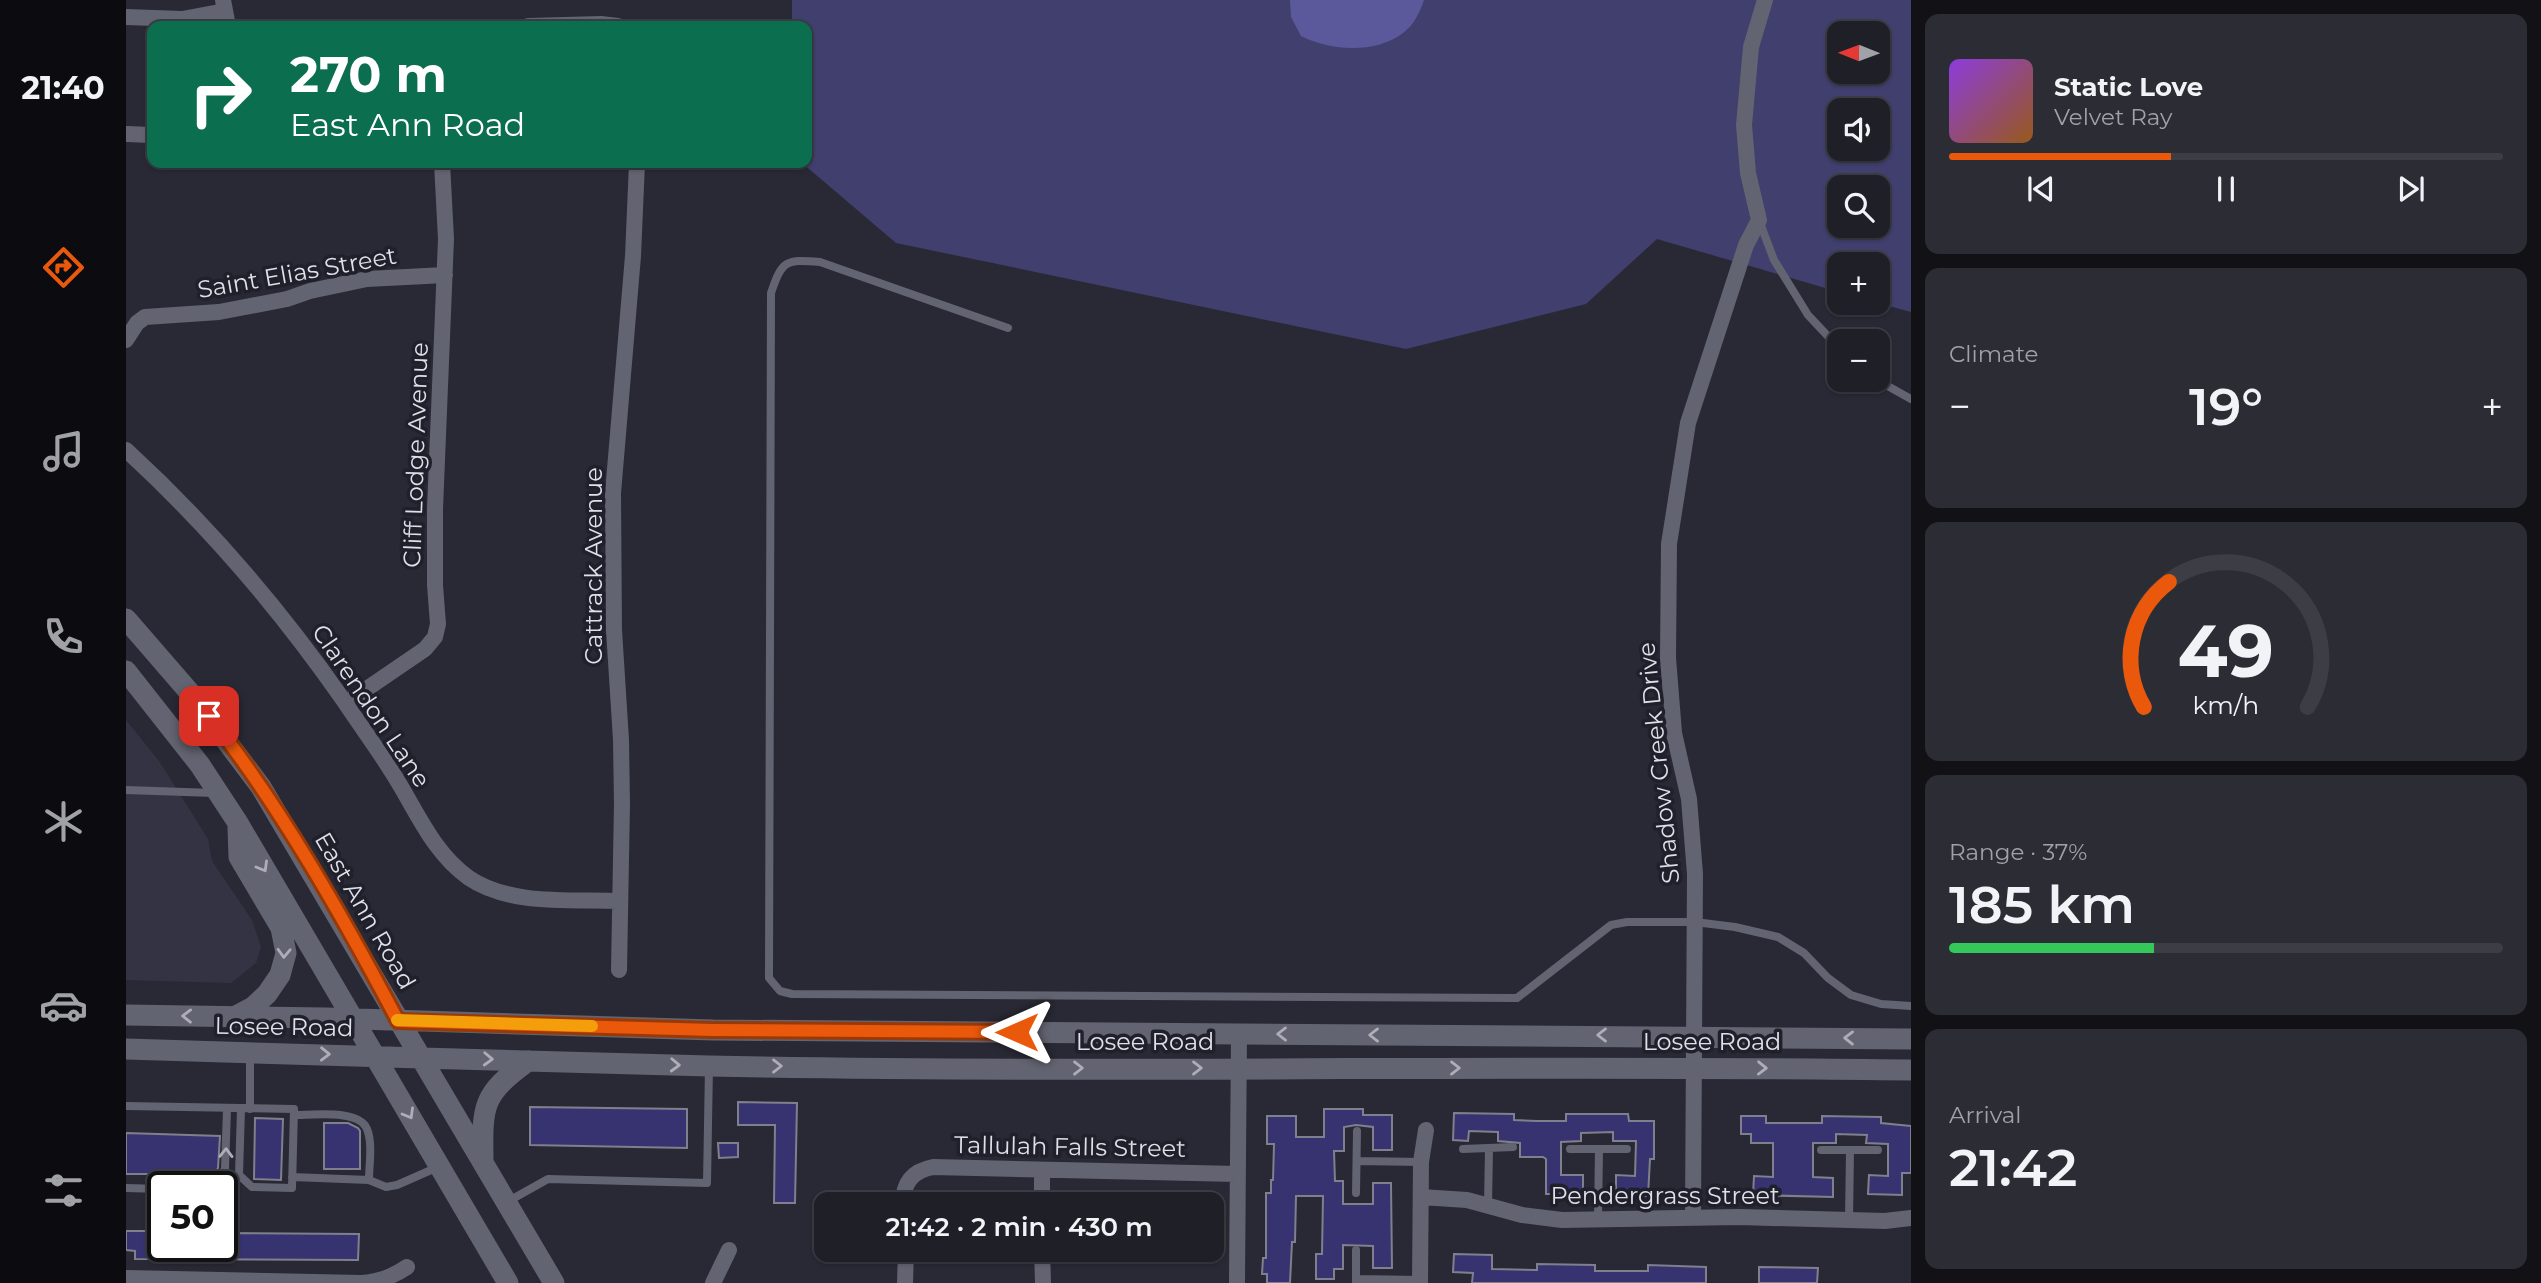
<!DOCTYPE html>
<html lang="en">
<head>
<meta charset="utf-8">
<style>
  body { margin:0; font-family:Montserrat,sans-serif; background:#2c2c34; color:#f1f3f6; height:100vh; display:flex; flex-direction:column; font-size:26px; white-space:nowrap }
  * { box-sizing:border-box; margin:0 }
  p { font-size:23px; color:#a1a2a8 }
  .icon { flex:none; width:38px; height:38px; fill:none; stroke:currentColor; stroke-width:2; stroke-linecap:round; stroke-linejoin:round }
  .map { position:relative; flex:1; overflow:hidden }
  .details { display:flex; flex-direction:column; gap:14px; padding:14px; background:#111116; width:630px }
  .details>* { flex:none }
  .hud { position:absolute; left:21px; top:21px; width:665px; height:147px; border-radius:14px; box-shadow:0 2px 5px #0004,0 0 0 2px #3c3d45; background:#0b6e4f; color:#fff; overflow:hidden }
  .needle { width:46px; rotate:271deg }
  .fabs { position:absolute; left:1701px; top:21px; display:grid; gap:14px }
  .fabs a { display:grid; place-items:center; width:63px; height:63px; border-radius:14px; background:#1f1f28; box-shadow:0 2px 5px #0004,0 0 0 2px #3c3d45; font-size:35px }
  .speed { position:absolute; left:21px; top:1171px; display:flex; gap:14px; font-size:35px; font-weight:700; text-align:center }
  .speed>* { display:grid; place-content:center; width:91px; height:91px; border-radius:50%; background:#1f1f28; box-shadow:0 2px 5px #0004,0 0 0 2px #3c3d45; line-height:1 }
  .speed .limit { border:4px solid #111; border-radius:10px; background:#fff; color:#111 }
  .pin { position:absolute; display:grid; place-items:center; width:60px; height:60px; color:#fff; margin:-30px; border-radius:14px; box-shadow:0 4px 10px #0006 }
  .me { position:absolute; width:77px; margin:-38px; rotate:270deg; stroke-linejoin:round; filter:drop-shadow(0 0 5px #0008) }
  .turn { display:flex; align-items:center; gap:24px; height:147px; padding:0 28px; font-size:32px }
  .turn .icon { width:91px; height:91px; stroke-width:2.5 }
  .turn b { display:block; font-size:49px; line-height:60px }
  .big { font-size:52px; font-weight:600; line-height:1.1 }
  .details .tile { flex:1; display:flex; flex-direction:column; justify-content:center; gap:10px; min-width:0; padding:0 24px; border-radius:14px; background:#2c2c34 }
  .details .dial { align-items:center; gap:0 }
  .dial svg { height:182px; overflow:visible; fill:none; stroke:#3c3d45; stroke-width:7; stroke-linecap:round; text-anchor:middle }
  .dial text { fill:#f1f3f6; stroke:none }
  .song { display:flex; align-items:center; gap:21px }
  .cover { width:84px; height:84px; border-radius:10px; background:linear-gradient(135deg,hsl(270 70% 55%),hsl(30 70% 35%)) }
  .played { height:7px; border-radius:4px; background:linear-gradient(90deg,#ea580c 40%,#3c3d45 40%) }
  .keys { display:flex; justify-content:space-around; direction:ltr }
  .heat { display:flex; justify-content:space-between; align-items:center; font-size:38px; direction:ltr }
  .charge { height:10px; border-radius:5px; background:linear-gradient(90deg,#34c759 37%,#3c3d45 0) }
  .trip { position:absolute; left:688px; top:1192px; width:410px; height:70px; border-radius:14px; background:#1f1f28; box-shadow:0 2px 5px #0004,0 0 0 2px #3c3d45; font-weight:600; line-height:70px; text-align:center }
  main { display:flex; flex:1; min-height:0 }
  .menu { display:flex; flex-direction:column; width:126px; justify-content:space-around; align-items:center; background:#0c0c10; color:#a1a2a8 }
  .menu .icon { width:49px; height:49px }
  .menu .selected { color:#ea580c }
  .menu b { font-size:32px; color:#f1f3f6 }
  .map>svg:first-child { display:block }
  .built { fill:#334 }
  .green { fill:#403f6e; fill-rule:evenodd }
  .water { fill:#5b599b }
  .building { fill:#373370; stroke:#7f7f8d; stroke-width:2 }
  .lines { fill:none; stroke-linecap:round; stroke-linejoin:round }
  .lane { stroke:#636471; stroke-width:8 }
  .street { stroke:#636471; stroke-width:16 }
  .secondary { stroke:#636471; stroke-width:21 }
  .oneway { stroke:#adaeb8 }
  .route-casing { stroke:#983908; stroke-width:18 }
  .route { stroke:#ea580c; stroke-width:12 }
  .slow { stroke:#f59e0b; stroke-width:12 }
  .labels { text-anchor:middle; stroke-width:7; stroke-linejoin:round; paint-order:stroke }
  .street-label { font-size:24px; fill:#dfdfe7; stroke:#1f202b }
</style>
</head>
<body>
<main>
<nav class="menu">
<b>21:40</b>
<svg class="icon selected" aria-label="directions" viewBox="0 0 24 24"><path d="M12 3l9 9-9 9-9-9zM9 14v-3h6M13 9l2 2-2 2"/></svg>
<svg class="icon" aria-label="music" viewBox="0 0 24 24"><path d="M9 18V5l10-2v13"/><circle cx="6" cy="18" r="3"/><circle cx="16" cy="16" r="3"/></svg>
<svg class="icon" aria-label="phone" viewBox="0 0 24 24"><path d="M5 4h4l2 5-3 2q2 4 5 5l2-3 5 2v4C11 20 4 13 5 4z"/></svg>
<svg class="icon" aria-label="climate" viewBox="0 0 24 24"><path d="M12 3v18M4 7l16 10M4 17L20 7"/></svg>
<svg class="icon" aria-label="car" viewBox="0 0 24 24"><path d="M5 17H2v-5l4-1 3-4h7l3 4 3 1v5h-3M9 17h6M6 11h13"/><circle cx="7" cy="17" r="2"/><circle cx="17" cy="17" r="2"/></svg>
<svg class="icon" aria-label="filters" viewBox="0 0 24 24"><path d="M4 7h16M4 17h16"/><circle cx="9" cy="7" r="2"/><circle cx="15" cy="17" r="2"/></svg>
</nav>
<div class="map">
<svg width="1785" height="1283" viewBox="0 0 1785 1283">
  <rect width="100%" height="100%" fill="#292935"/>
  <path class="built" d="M0,720L33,761L82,839L86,861L126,920L135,947L130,963L105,983L0,980Z"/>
  <path class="green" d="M666,0H1785V312L1752,303V264H1713V292L1531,239L1460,304L1280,349L770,243L676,163H681V26H666ZM1713,33H1752V72H1713ZM1713,110H1752V149H1713ZM1713,187H1752V226H1713Z"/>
  <path class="water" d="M1164,0H1298C1294,12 1288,25 1277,33C1250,54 1204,51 1175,36L1165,17Z"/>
  <path class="building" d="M612,1102L671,1103L669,1203H648L649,1125H612Z
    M404,1107L561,1109V1148L404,1145Z
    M1198,1109H1237V1115H1266V1150H1247V1127L1230,1125L1218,1127V1151H1208L1209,1181H1217V1204H1247V1183H1265L1266,1268H1247V1246L1217,1245V1269H1208V1279H1190V1254H1196L1197,1196H1170L1169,1242H1166L1164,1283H1141V1274H1136L1137,1258H1140V1193H1145V1180H1147L1148,1144H1141V1116H1170V1137H1198Z
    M1328,1113L1388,1114V1120L1411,1121H1440V1114H1502L1503,1121H1528V1159H1524L1522,1196L1490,1194V1175L1509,1176L1510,1141H1487V1132L1455,1133V1141L1435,1142V1175H1457V1194H1420V1159L1417,1157H1394V1143L1372,1141V1132L1343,1131L1342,1141L1327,1140Z
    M1615,1116H1640V1123H1696V1116L1755,1117V1123L1785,1126V1173H1776V1195L1742,1194L1743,1175L1762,1176V1144L1740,1143L1741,1135L1710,1134V1143H1687V1177L1707,1178V1197L1627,1195L1628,1176L1647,1177V1143H1625V1134H1615Z
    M129,1118L157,1119L155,1180L128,1179Z
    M198,1123H222L232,1128L234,1131V1169H198Z
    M0,1133L94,1136L92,1168L88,1174H0Z
    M592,1143H612V1157L593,1158Z
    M0,1231H36L35,1246H96V1233L233,1234L232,1260L9,1259V1251L0,1250Z
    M1328,1254L1366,1255V1269L1411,1270V1264L1469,1265V1271H1522V1265L1580,1267V1283H1346L1347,1273L1327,1272Z
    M1633,1267L1692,1268L1691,1283H1633Z"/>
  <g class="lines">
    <path class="lane" d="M1634,223L1648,260L1682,315L1713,348
      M882,328L694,262C660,259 656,260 645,293L643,978L654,991L666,994L1391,998L1485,925L1501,922H1569L1609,927L1652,937L1678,953L1702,978L1725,995L1755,1004L1785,1006
      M1751,380L1785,399
      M0,790L88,793
      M0,1106L168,1109L166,1188L126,1187L113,1175
      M124,1109V1052
      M168,1115C187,1115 233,1109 241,1129C247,1144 243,1164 243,1180
      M1337,1149L1387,1147
      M1444,1149H1501
      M1695,1150H1752
      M1231,1161L1295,1162
      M166,1177L243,1180L260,1187L271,1185L312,1167
      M0,1188L35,1189
      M31,1189L49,1181L92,1180L99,1169L101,1109
      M96,1190L105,1186L113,1175L115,1109
      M1230,1193L1231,1131
      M381,1202L422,1179L581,1183L583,1066
      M1362,1205L1363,1148
      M1472,1219L1473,1149
      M1723,1220L1724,1150
      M1230,1279L1294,1280
      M1230,1283V1250"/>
    <path class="street" d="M97,0L102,26
      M0,17L56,19L99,11
      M402,26L475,24L492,26
      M0,134L26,135
      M0,340L11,323L19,317L93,312L161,299L184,291L241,279L319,275
      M0,450C83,526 154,609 218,701C234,725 251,748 266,772C290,809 306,852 343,878C384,906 446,899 494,901
      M220,703L299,649L309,637L312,624L309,585V509L320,239L316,163
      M493,970L496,803L495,740L488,630L487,493L507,256L511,163
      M916,1171V1204
      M1295,1197L1341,1200L1396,1215L1436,1220L1613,1217L1759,1221L1785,1218
      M777,1204C777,1183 786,1171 807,1167L1111,1174
      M1567,1218L1569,874L1563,799L1548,733L1542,658L1543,544L1562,423L1620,245L1633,220L1622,173L1618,125L1625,47L1639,0
      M916,1250L917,1283
      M0,1278L235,1283C253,1282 266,1277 281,1267
      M587,1283L603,1250
      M779,1283L780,1250
      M1111,1283L1113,1034
      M1294,1283L1295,1162L1300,1130"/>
    <path class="secondary" d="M0,619L65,694L135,787L428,1283
      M0,671L74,765L112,823L382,1283
      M0,1015L200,1018L587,1030L1785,1039
      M108,1017L127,1007L141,994L154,975L160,953L155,928L113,857L112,828
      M0,1049C194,1054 389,1062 583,1066C984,1074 1384,1064 1785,1070
      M357,1159C356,1104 357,1094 402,1061"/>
  </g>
  <defs><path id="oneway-chevron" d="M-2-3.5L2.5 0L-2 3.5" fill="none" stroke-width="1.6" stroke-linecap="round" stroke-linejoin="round" transform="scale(1.75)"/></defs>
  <g class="oneway">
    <use href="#oneway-chevron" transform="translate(137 867) rotate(60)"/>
    <use href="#oneway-chevron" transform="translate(158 953) rotate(92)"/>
    <use href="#oneway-chevron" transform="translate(61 1016) rotate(-179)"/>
    <use href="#oneway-chevron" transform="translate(1156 1034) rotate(-180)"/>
    <use href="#oneway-chevron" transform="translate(1248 1035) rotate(-180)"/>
    <use href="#oneway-chevron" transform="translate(1476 1035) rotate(-180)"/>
    <use href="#oneway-chevron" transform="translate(1723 1038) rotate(-179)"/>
    <use href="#oneway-chevron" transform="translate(199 1054) rotate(1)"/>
    <use href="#oneway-chevron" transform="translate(362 1059) rotate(2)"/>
    <use href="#oneway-chevron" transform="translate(549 1065) rotate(2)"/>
    <use href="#oneway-chevron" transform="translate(651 1066)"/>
    <use href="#oneway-chevron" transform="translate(952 1068)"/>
    <use href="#oneway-chevron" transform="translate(1071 1068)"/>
    <use href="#oneway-chevron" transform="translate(1329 1068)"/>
    <use href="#oneway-chevron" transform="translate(1636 1068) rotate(1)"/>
    <use href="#oneway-chevron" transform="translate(283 1114) rotate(60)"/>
    <use href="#oneway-chevron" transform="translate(100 1153) rotate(-89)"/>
  </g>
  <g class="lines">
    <defs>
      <path id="route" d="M83,716C155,807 218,919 272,1021L587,1030L891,1032"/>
    </defs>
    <use href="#route" class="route-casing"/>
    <use href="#route" class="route"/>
    <path class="slow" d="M271,1020L466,1026"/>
  </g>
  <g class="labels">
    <g class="street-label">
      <text transform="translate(171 273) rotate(-10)" y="8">Saint Elias Street</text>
      <text transform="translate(290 455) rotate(-88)" y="8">Cliff Lodge Avenue</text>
      <text transform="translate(468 566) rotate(-90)" y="8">Cattrack Avenue</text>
      <text transform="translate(245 706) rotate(56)" y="8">Clarendon Lane</text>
      <text transform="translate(1533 763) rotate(-96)" y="8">Shadow Creek Drive</text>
      <text transform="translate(239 911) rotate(60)" y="8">East Ann Road</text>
      <text transform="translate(158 1027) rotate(1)" y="8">Losee Road</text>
      <text x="1019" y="1050">Losee Road</text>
      <text x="1586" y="1050">Losee Road</text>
      <text transform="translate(944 1147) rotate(1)" y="8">Tallulah Falls Street</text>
      <text x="1539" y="1204">Pendergrass Street</text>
    </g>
  </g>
</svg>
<div class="fabs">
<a><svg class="needle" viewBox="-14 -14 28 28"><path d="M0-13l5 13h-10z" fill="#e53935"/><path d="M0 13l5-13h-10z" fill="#a1a2a8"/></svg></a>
<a><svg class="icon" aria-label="sound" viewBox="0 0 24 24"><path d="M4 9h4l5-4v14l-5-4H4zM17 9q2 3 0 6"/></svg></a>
<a><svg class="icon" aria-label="search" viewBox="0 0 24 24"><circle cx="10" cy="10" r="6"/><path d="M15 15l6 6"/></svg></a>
<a>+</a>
<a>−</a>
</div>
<div class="speed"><div class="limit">50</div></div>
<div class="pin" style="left:83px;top:716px;background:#d93025"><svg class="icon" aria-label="arrive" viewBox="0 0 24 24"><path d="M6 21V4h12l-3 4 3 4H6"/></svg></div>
<svg class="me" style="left:891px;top:1032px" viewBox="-20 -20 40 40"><path d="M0-17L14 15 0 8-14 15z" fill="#ea580c" stroke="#fff" stroke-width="4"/></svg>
<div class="trip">21:42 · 2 min · 430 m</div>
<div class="hud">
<div class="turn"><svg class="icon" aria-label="right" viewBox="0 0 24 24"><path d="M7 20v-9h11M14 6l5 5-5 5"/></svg><div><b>270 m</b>East Ann Road</div></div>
</div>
</div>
<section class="details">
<div class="tile">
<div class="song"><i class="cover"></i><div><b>Static Love</b><p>Velvet Ray</p></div></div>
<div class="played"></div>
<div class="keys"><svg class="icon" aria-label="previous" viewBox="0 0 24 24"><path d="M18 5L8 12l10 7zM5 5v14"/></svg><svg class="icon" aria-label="pause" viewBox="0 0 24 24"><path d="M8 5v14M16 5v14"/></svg><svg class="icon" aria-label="next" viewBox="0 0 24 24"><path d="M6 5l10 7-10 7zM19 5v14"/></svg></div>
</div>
<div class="tile"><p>Climate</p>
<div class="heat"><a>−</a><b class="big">19°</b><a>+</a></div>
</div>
<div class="tile dial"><svg viewBox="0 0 100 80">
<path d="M14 69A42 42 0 1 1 86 69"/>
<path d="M14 69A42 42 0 0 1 25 14" stroke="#ea580c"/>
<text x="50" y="56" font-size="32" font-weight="700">49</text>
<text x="50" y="72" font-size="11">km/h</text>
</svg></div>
<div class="tile"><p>Range · 37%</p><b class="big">185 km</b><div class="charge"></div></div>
<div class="tile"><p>Arrival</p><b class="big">21:42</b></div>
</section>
</main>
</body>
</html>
